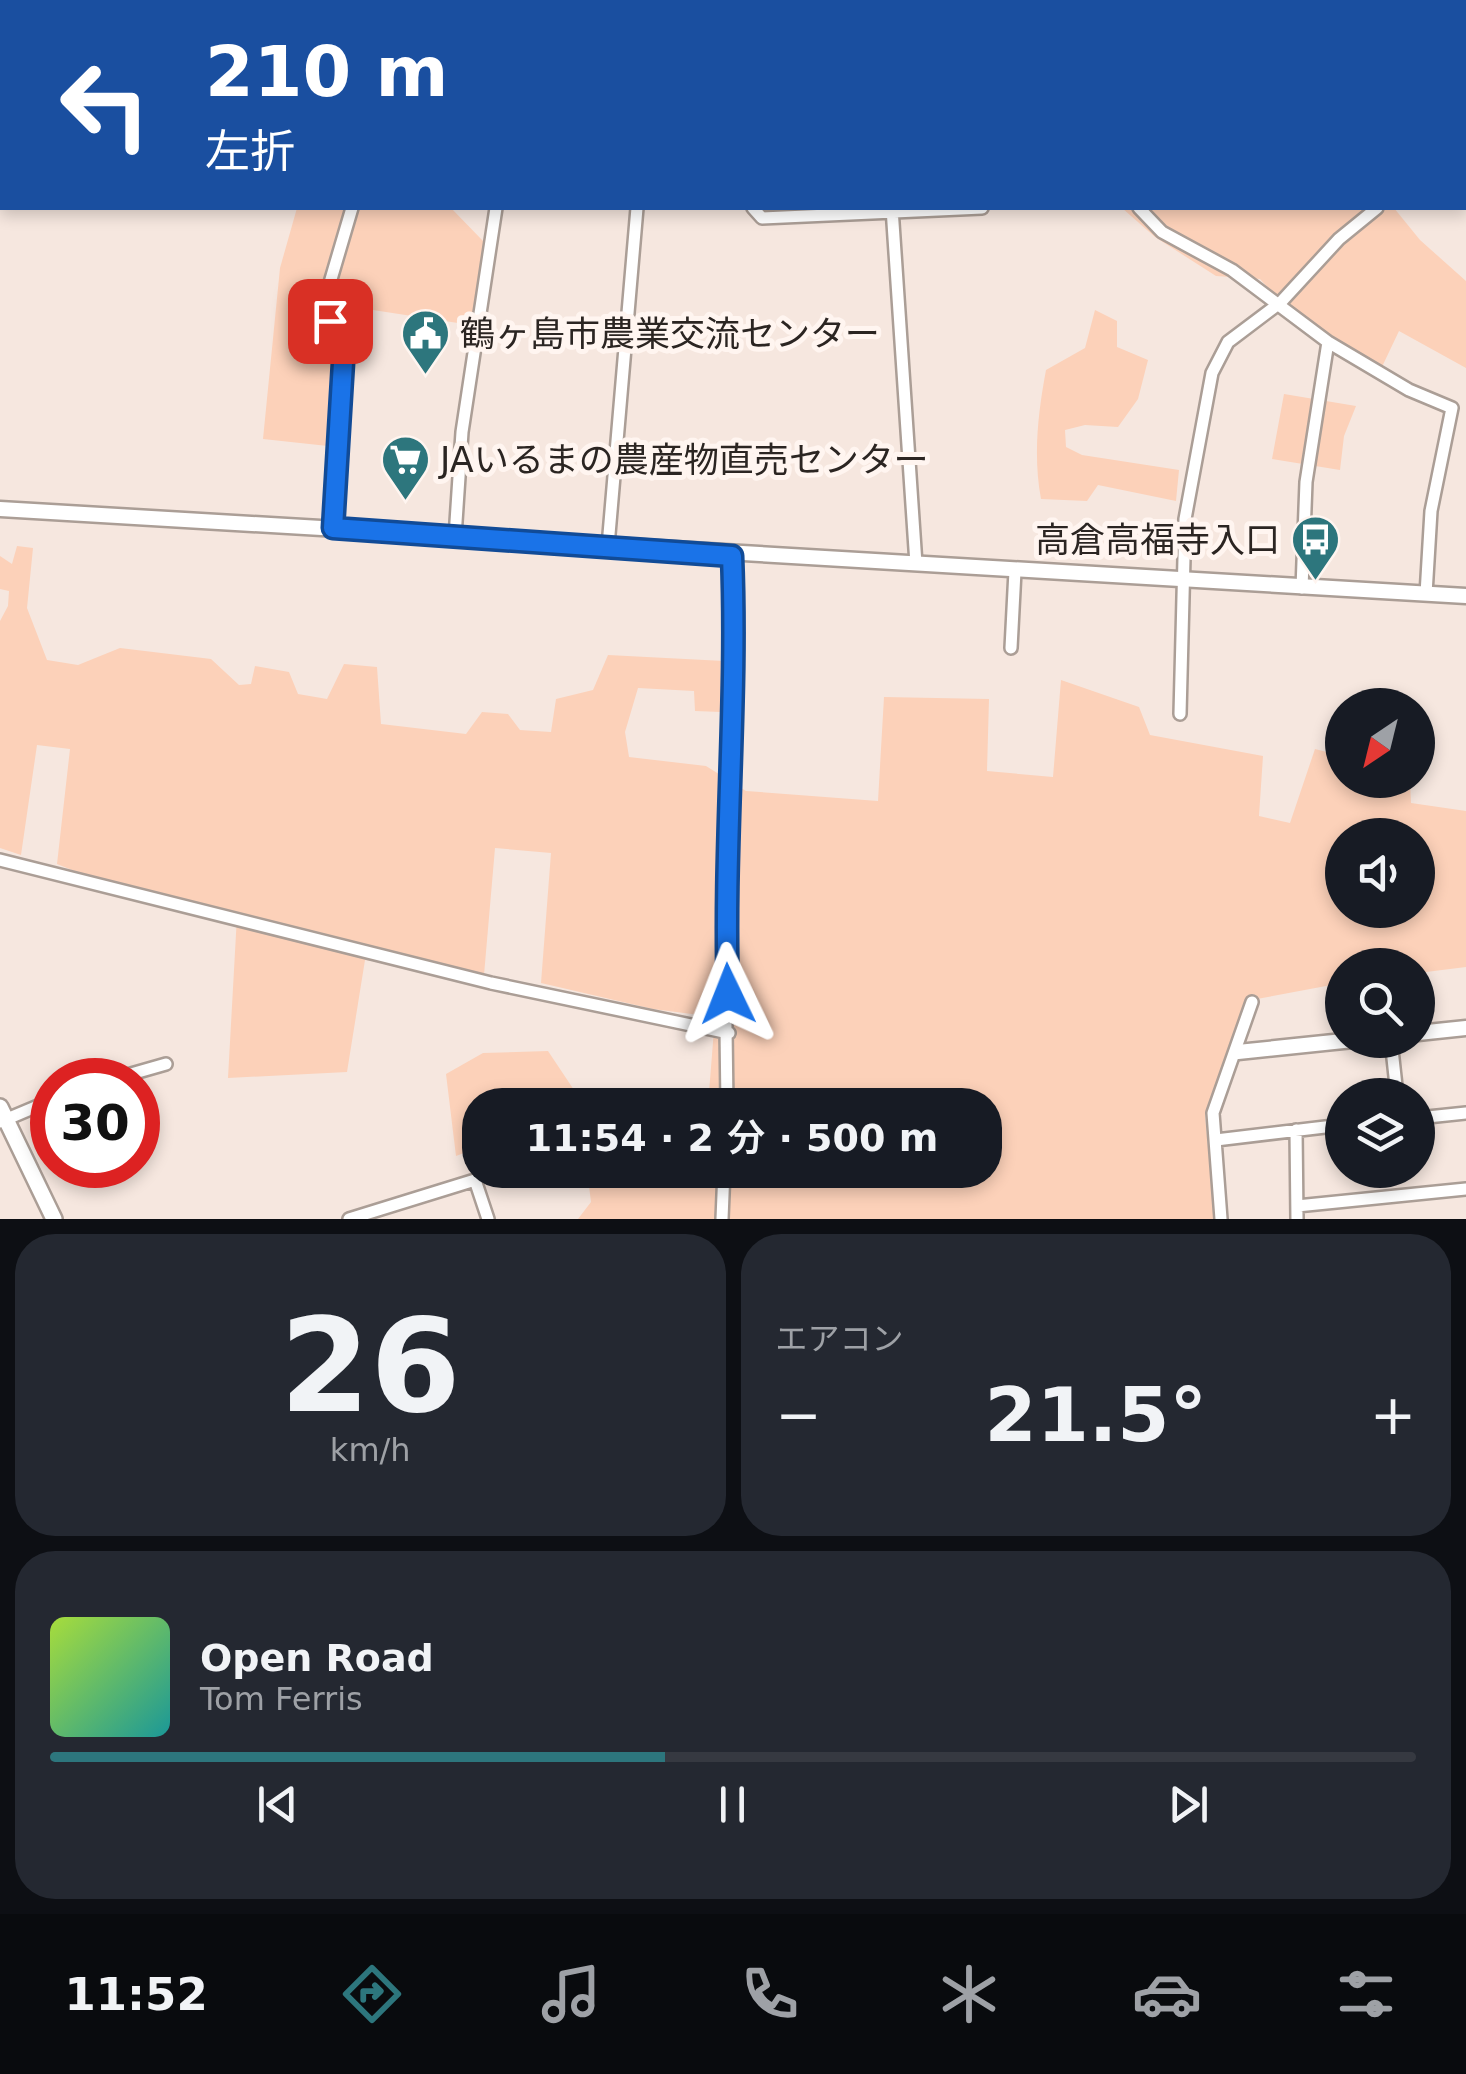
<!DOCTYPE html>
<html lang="ja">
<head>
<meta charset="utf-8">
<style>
  body { margin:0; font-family:"DejaVu Sans","Noto Sans JP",sans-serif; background:#242831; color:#f1f3f6; height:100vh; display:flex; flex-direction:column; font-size:38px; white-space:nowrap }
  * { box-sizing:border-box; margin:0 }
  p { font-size:32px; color:#9ea1a6 }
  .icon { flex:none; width:55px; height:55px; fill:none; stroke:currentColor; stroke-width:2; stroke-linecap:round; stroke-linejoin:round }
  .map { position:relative; height:1219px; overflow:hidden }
  .details { display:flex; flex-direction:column; gap:15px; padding:15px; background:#0d0f14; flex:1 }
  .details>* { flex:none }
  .hud { position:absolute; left:0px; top:0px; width:1468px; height:210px; box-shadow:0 5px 15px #0003; background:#1a4fa0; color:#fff; overflow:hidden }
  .needle { width:65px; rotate:215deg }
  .controls { position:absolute; left:1325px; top:688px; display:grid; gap:20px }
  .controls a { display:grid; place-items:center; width:110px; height:110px; border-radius:50%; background:#171b24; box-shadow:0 5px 15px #0003; font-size:50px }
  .speed { position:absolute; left:30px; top:1058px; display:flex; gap:20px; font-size:50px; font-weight:700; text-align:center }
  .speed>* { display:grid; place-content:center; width:130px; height:130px; border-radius:50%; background:#171b24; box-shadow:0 5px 15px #0003; line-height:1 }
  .speed .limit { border:15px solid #d22; background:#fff; color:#111 }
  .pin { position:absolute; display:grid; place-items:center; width:85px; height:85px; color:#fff; margin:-42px; border-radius:20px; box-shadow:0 5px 15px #0006 }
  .me { position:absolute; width:110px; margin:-55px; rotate:358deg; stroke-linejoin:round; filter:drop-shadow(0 0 8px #0008) }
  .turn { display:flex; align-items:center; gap:35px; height:210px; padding:0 40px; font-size:45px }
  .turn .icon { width:130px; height:130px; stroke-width:2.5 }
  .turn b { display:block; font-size:70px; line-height:85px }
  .big { font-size:75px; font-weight:600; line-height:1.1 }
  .details .card { flex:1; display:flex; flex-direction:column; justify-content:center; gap:15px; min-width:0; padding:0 35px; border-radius:40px; background:#242831 }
  .details .dial { align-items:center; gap:0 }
  .dial b { font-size:130px; line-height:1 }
  .song { display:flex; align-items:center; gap:30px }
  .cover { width:120px; height:120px; border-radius:15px; background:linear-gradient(135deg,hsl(80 70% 55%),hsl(180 70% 35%)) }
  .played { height:10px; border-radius:5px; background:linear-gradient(90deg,#2d767d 45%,#363941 45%) }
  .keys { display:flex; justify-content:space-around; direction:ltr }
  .heat { display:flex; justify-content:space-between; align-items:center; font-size:55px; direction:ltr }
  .details .tiles { flex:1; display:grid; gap:15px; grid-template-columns:1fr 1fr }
  .card:last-child { grid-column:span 2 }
  .trip { position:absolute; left:462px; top:1088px; width:540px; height:100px; border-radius:40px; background:#171b24; box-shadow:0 5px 15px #0003; font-weight:600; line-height:100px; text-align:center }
  .menu { display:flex; height:160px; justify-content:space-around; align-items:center; background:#090b0e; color:#9ea1a6 }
  .menu .icon { width:70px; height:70px }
  .menu .active { color:#2d767d }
  .menu b { font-size:45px; color:#f1f3f6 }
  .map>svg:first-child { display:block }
  .green { fill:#fcd1b9; fill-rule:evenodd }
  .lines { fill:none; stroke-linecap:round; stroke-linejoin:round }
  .stream { stroke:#1a9eaa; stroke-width:4 }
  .minor-casing { stroke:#ab9e96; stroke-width:16 }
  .tertiary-casing { stroke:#ab9e96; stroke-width:19 }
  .secondary-casing { stroke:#ab9e96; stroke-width:20 }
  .minor { stroke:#fff; stroke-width:11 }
  .tertiary { stroke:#fff; stroke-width:14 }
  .secondary { stroke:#fff; stroke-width:15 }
  .route-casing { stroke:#114b97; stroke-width:25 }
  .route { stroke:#1a73e8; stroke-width:18 }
  .labels { text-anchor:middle; stroke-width:10; stroke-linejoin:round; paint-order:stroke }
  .poi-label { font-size:35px; fill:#2b2522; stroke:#fff5f0; text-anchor:start }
</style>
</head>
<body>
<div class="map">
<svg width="1466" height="1219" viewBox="0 0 1466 1219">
  <rect width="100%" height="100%" fill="#f6e7df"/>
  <path class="green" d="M297,208H352L324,303L345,346L337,447L263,439L280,268Z
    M358,208H451L484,242L471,325L327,303Z
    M1122,208H1394L1420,240L1466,281V368L1399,331L1380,371L1281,302L1260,279L1216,276L1155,237Z
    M1095,310L1117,321V347L1148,360L1138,399L1118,427L1085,425L1065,430L1066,447L1082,455L1179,470L1176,501L1098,485L1087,501L1041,499C1033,456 1038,413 1046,370L1085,348Z
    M1284,394L1356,406L1344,436L1340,470L1272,459Z
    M17,546L33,548L27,608L47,660L78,665L120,648L211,659L239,685L251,684L255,666L289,672L298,694L327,699L344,664L377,667L381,724L466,734L482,712L508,714L520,730L551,732L556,699L593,690L608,655L724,661L721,712L695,711L694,691L638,688L625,732L629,757L706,766L746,791L878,801L884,697L989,699L987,771L1053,777L1061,680L1139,707L1150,735L1263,756L1259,816L1290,823L1315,749L1342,756V780H1410L1411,803L1466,811V967L1418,973V965H1342V983L1246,1001L1205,1116L1215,1219H578L591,1202L587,1170H602L604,1175L618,1170H698L702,1183L703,1170H985V1105H708L715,1017L653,1009L541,983L551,853L495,848L484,975L365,960L347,1072L228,1078L237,916L107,884L57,864L70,749L37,745L21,855L0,848V621L8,606L9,591L0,589V556L12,564ZM1342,835H1418V910H1342Z
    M548,1051L584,1105H480V1147L456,1156L446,1074L483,1053Z"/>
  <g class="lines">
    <path class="stream" d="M925,2L927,0"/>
    <defs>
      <path id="minor" d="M484,0L487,2
        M841,0L844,2
        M1164,0L1167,2
        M3,2L4,0
        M404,2V0
        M908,2L910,0
        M1465,65H1466
        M0,85L2,27
        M1465,92L1466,89
        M753,208L762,218L982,208
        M892,208L916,564
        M1139,208L1162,232L1232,270L1328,342L1409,390L1452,408L1431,511L1426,594
        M333,529L345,346L324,303L352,208
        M455,537L462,432L496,208
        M608,546L637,208
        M1302,588L1306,482L1328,342
        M1011,648L1015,571
        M1180,714L1185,519L1212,373L1228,342L1281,302L1339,239L1377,208
        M0,860L491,983L729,1033
        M1391,1040L1397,1095
        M110,1080L166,1064
        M727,1105L724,877L736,659L732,556
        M1418,1118L1466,1113
        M0,1122L52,1100
        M1296,1130L1297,1219
        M1216,1140L1342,1125
        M1297,1206L1466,1189
        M349,1219L475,1180L488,1219
        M722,1219L724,1170
        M1221,1219L1213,1113L1252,1002"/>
      <path id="tertiary" d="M0,509L1466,596
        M1418,1033L1466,1028
        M1238,1052L1353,1040"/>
      <path id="secondary" d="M0,1107L54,1219"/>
    </defs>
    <use href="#minor" class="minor-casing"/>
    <use href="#tertiary" class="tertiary-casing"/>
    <use href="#secondary" class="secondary-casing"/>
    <use href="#minor" class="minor"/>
    <use href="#tertiary" class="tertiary"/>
    <use href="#secondary" class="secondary"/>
  </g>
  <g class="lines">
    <defs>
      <path id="route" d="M330,321L344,346L333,528L732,556C738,702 723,847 728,994"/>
    </defs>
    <use href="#route" class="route-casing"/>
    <use href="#route" class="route"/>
  </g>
  <defs>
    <symbol id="civic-pin" viewBox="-11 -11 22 30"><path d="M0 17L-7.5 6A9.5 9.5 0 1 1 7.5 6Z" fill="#2d767d" stroke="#fff5f0"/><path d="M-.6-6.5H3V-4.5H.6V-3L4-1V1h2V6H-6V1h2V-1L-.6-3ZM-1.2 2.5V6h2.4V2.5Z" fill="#fff"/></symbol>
    <symbol id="supermarket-pin" viewBox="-11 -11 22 30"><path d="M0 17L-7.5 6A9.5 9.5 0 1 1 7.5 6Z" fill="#2d767d" stroke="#fff5f0"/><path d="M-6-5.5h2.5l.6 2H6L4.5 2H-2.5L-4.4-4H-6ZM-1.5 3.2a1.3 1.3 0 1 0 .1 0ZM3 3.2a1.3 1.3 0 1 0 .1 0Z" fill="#fff"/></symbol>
    <symbol id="bus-pin" viewBox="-11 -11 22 30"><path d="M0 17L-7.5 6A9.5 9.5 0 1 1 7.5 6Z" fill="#2d767d" stroke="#fff5f0"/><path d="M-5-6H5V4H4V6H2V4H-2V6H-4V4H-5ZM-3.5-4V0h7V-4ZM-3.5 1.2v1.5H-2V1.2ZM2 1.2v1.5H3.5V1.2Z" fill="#fff"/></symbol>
  </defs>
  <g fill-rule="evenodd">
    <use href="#civic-pin" x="398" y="306" width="55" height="75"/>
    <use href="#supermarket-pin" x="378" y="432" width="55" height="75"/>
    <use href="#bus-pin" x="1288" y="512" width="55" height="75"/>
  </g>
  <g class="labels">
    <g class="poi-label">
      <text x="460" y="346">鶴ヶ島市農業交流センター</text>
      <text x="440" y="472">JAいるまの農産物直売センター</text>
      <text x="1280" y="552" text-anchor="end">高倉高福寺入口</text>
    </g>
  </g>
</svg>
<div class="controls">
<a><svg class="needle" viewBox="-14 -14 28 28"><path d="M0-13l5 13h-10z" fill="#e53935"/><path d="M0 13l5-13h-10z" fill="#9ea1a6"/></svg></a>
<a><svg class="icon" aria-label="sound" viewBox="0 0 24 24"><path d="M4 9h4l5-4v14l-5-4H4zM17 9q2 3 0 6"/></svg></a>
<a><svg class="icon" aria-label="search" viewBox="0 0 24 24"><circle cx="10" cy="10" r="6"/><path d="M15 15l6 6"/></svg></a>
<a><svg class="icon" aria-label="layers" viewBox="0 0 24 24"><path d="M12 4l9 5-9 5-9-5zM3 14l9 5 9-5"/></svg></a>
</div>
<div class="speed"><div class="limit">30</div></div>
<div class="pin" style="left:330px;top:321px;background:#d93025"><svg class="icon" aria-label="arrive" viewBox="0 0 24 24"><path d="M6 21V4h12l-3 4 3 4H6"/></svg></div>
<svg class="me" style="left:728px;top:994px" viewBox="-20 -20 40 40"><path d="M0-17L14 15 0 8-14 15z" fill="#1a73e8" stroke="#fff" stroke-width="4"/></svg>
<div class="trip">11:54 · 2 分 · 500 m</div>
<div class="hud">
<div class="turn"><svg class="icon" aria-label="left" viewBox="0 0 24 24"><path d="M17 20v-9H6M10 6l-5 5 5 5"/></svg><div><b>210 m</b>左折</div></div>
</div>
</div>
<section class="details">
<div class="tiles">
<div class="card dial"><b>26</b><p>km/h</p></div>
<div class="card"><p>エアコン</p>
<div class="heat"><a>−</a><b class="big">21.5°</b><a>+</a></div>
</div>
<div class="card">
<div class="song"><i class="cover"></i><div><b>Open Road</b><p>Tom Ferris</p></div></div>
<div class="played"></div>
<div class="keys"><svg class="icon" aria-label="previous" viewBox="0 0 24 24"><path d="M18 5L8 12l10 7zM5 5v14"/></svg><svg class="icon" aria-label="pause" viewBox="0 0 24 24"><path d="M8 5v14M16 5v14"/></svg><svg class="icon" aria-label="next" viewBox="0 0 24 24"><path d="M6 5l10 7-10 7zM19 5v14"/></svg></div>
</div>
</div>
</section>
<nav class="menu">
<b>11:52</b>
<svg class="icon active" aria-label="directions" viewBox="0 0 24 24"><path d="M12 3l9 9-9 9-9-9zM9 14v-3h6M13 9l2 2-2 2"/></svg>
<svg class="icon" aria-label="music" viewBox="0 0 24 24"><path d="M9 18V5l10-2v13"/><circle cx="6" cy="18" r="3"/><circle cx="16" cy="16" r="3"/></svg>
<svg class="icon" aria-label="phone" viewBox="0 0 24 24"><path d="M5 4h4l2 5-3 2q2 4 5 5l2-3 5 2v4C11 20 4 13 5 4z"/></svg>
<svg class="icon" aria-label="climate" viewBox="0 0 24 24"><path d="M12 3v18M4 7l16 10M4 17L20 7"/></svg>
<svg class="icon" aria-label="car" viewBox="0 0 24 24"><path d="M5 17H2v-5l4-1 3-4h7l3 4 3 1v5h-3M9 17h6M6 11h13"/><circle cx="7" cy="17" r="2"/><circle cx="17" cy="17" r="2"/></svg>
<svg class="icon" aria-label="filters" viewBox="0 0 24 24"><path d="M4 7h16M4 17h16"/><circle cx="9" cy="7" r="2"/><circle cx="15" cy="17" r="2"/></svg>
</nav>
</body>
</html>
